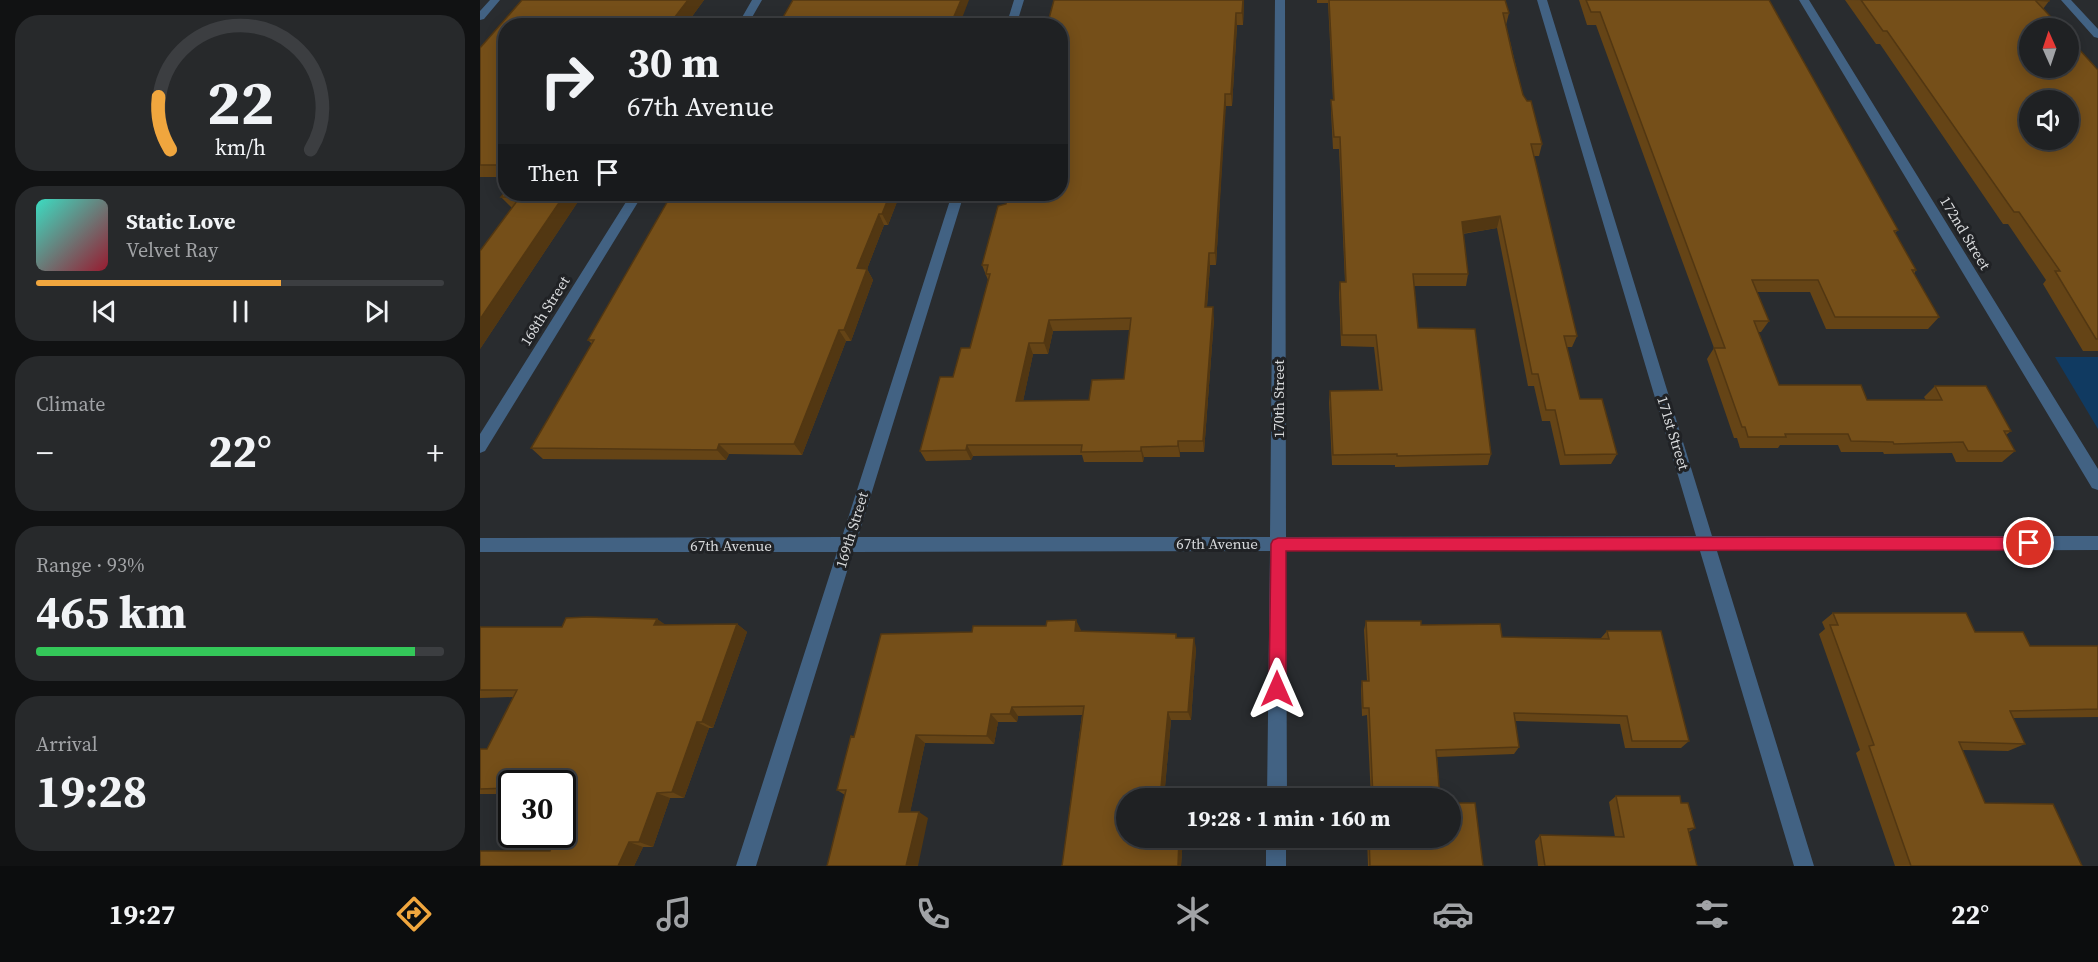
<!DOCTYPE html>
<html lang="en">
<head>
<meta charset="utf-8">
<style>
  body { margin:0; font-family:"Source Serif 4",serif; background:#27292b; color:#f1f3f6; height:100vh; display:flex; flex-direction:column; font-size:22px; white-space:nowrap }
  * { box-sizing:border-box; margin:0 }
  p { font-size:20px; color:#a1a3a6 }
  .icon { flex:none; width:33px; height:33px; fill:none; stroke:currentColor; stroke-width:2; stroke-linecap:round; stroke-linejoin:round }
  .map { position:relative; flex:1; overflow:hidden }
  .side { display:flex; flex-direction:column; gap:15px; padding:15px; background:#111213; width:480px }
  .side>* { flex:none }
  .banner { position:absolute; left:18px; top:18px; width:570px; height:183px; border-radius:24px; box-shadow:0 3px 15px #0003,0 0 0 2px #3c3e41; background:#1f2123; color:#f1f3f6; overflow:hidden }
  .needle { width:39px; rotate:357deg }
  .buttons { position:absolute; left:1539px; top:18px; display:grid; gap:12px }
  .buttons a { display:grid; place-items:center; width:60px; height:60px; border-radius:50%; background:#1f2123; box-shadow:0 3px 15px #0003,0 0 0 2px #3c3e41; font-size:30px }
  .speed { position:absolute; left:18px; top:770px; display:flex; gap:12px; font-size:30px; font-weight:700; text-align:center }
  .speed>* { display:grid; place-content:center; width:78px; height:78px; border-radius:50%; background:#1f2123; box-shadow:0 3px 15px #0003,0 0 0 2px #3c3e41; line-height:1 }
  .speed .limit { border:3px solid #111; border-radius:9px; background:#fff; color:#111 }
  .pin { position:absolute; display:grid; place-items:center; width:51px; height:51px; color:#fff; margin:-26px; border:3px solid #fff; border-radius:50%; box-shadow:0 2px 6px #0007 }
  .me { position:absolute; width:66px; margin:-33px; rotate:0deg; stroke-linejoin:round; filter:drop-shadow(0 0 4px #0008) }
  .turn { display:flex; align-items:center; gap:21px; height:126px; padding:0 30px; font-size:27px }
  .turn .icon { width:78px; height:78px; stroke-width:2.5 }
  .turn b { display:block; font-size:42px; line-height:51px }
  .then { display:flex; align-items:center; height:57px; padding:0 30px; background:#0003; gap:12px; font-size:22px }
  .big { font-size:45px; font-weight:700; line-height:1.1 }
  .side .card { flex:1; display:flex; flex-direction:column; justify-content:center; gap:9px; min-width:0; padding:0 21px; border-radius:24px; background:#27292b }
  .side .dial { align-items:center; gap:0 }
  .dial svg { height:156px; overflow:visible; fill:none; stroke:#3c3e41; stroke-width:7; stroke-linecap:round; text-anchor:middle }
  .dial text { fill:#f1f3f6; stroke:none }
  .song { display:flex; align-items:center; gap:18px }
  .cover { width:72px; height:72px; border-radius:9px; background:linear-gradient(135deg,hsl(170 70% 55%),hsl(350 70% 35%)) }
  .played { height:6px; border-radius:3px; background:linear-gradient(90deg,#f0a63e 60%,#3c3e41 60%) }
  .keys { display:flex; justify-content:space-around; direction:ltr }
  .heat { display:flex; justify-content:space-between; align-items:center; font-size:33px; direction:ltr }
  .charge { height:9px; border-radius:4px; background:linear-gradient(90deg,#34c759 93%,#3c3e41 0) }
  .trip { position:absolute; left:636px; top:788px; width:345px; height:60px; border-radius:30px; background:#1f2123; box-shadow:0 3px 15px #0003,0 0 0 2px #3c3e41; font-weight:700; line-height:60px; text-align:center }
  .menu { display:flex; height:96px; justify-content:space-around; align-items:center; background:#0c0d0e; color:#a1a3a6 }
  .menu .icon { width:42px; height:42px }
  .menu .current { color:#f0a63e }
  .menu b { font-size:27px; color:#f1f3f6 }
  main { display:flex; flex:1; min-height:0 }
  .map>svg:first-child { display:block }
  .green { fill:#103a61 }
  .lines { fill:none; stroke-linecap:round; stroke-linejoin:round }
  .minor { fill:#426283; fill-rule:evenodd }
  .wall { fill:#654416; fill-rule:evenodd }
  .shaded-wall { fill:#523712 }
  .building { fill:#754f19; stroke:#523712; stroke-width:1.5; fill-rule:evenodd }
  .route { fill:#e11d48; stroke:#92132f; stroke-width:1.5 }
  .labels { text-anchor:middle; stroke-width:6; stroke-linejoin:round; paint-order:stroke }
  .street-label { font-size:15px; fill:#d8dadc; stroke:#202225 }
</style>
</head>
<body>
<main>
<section class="side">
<div class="card dial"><svg viewBox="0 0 100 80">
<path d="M14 69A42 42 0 1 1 86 69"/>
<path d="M14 69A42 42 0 0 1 8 42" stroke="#f0a63e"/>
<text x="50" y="56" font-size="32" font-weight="700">22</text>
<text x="50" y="72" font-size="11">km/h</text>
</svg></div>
<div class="card">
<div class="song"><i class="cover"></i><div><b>Static Love</b><p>Velvet Ray</p></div></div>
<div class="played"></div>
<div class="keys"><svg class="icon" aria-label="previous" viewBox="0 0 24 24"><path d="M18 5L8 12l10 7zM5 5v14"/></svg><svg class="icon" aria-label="pause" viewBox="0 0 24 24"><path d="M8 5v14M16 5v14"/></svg><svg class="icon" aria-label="next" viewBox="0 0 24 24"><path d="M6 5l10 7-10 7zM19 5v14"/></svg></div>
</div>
<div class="card"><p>Climate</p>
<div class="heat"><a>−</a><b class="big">22°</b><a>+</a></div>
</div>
<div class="card"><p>Range · 93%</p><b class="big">465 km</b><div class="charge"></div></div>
<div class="card"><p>Arrival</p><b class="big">19:28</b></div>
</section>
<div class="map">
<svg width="1618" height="866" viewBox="0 0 1618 866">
  <rect width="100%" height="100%" fill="#292c2f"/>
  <path class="green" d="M1575,357H1618V429Z"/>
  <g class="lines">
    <path class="minor" d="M10,0H20L4,19L0,20V11Z
      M272,0H282L267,26H257Z
      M534,0H544L536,26H526Z
      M795,0H805L806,537L1216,536L1057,0H1067L1232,536H1618V550L1237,551L1334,866H1314L1220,551H806L807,798H787L790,551L373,552L276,866H256L357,552H0V538L362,537L472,194H484L378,537H790Z
      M1319,0H1329L1618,469V490L1612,488Z
      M1581,0H1591L1618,29V38L1614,37Z
      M151,194H163L5,451L0,453V434Z
      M786,837H806V866H786Z"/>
  </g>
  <path class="wall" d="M42,0H224L205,26H26V177H0V48Z
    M764,0L763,25H757L752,106H746L745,111L736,265H730L727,307L734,319L724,452H700V457H664L663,462H604L602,455L493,456L491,460L446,461L440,451L473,377L490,348L508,280L502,265L526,204ZM650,330L644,379L609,400L543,401L553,354H568L573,331Z
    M837,0H1025L1029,13L1026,25L1043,95L1062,144L1059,156H1054L1097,336L1092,347H1087L1100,399L1137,454L1131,464L1080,465L1070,421H1062L1054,386H1048L1017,228L983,234L988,274L986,286H934L938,328L1011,454L1008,465L915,467V465H852L849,402L850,391L899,390L894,347L861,346L859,293L860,282H865L859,149H853L851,112V100H853L848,3H837Z
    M1099,0H1289L1418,230L1415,233L1436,270L1434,274L1459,317L1448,329H1346L1330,292H1277L1289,321L1281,332H1278L1299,385L1387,400H1446L1444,397L1455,386L1531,431L1526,435L1535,451L1522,462H1476L1472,453L1404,454L1403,452H1361L1358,445H1300L1298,448H1260L1257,438H1254L1227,359L1234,348L1116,25H1107Z
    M1365,0L1569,1L1563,9L1618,70V351H1603L1563,284L1566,280L1528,224H1523L1400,44H1396Z
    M26,194H103L0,349L32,208L21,197Z
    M197,194H420L408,225H404L387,269L393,280L371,341H366L322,455L249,454L246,460L63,459L51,448L112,344L108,340Z
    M1353,613L1495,632L1550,646H1618V717L1533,718L1545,744L1528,751L1482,750L1505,803L1602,866H1415L1376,753L1380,750L1339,634L1345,629L1342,622Z
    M177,619L185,625L257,624L267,632L233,728H229L204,798H190L173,847H163L154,866L70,851L95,793L82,794V783H32V794H0V749H7L33,697L0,698V627H82Z
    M886,621L941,625L1022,637L1121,638L1127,631L1209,741L1201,748H1145L1140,724L1035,721L1039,747L1034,754L957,757L960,798H891L887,715L882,716L881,689L882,681H887L884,630Z
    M566,626L601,631L696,634L697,638L716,648L711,720H691L684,798H646V837H703L701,866H582L602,715L538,716L537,722H518L514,744L445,743L430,812L448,818L365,795L357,790L374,737L492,632Z
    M1136,796L1201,803L1215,828L1209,832L1217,866H1058L1055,841L1060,835L1135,837L1129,802Z
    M887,837H970L1003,866H888Z"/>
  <path class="shaded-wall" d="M208,0H224L205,26H188Z
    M481,0H489L479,26H474L472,21Z
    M763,0H764L763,25L762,13Z
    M756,13L757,25L752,106L751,94Z
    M745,94L746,106L736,265L735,253Z
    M85,194H103L0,349V319Z
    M410,194H420L408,225L402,214Z
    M399,214L404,225L387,269L393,280L371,341L364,330L377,268Z
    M1020,216L1017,228L979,234L982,222Z
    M729,253L730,265L726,319L725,307Z
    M733,307L734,319L724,452L723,441Z
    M569,320L573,331L568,354L564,343Z
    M359,330L366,341L322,455L314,444Z
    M549,343L553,354L541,411L536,401Z
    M698,441L700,452V457L698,446Z
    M239,444L249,454L246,460L237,450Z
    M487,445L493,456L491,460L486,450Z
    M661,447L664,457L663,462L661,451Z
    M177,619L189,627L174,625Z
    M596,620L601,630L600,640L595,631Z
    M257,624L267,632L233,728L222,722Z
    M714,638L716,648L711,720L708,712Z
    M532,707L538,716L537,722L530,714Z
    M688,712L691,720L684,798H680Z
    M511,714L518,722L514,744L507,736Z
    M217,722L229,728L204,798L192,792Z
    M436,735L445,743L429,818L419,812Z
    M177,793L190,798L173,847L159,842Z
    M439,812L448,818L438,866H426Z
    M699,837H703L701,866H698Z
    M149,842L163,847L154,866H138Z"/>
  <path class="building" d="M42,0H208L188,26H26V165H0V48Z
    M313,0H481L472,21H476L474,26H298Z
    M574,0H763L762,13H756L751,94H745V99L735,253H729L725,307H733L723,441H698V446L661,447V451L601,452L602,445H487L486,450L440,451L460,377H473L481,348H490L510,274H506L508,265H502L518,206L526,204L529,194H580V26H567ZM651,318L644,379L612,380L609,400L536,401L549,343H564L569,320Z
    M849,0H1025L1029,13H1023L1033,57L1043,95L1047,101H1051L1062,144H1051L1097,336H1084L1100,399H1122L1137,454L1085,455L1075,410H1066L1058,374H1052L1020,216L982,222L988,274H933L938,328L995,329L1011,454L917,456V454L853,455L850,391L902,390L896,335H862L860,282H866L860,137H854L851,100H854Z
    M1106,0H1289L1418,230L1414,231L1436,270H1432L1459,317H1355L1338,280H1272L1289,321H1274L1299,385H1381L1387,400H1462L1455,386H1506L1531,431H1524L1535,451H1488L1483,442L1414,444L1413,442L1371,441L1368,434H1305L1306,437H1268L1265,427H1262L1234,348H1245L1120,12H1111Z
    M1381,0H1569V1L1555,0L1581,28H1550V68H1588V37L1618,70V339H1616L1575,271H1580L1539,212H1534L1407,31H1403ZM1550,100H1588V140H1550Z
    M26,191V194H85L0,319V251L40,197H21Z
    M197,194H410L402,214H399L377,268L387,269L364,330H359L314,444H239L237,450L51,448L114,340H108L143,279L189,199H193Z
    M1353,613H1486L1495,632H1543L1550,646H1618V709L1530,711L1545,744L1479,742L1505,803L1573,804L1602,866H1431L1389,746L1394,745L1350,625H1358Z
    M107,617L177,619L174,625L257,624L222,722H217L192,792L177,793L159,842H149L138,866H0V851H70L77,834H82V822L97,788H82V783H32V788L0,789V749H7L37,690H0V627H82L86,618Z
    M596,620L595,631L696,634V638H714L708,712H688L680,798H646V837H699L698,866H582L604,706L532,707L530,714H511L507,736L436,735L419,812H439L426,866H347L366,790H357L371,736L374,737L401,634L492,632L493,626H566L567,621Z
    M886,621H941V625L1020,624L1022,637L1129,639L1127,631H1181L1209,741H1152L1147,716L1034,713L1039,747L956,750L960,798H893L889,708H883L882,681H889Z
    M1136,796H1200L1201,803H1208L1215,828L1208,829L1217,866H1065L1060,835L1144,837Z
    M970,803H995L1003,866H890L889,837H970Z"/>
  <path class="route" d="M1549,537L1554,539L1556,543L1554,548L1549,550L806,551V689L803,695L797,697L792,695L789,689L791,544L793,540L798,538Z"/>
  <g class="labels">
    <g class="street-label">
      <text transform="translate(1485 233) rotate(59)" y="5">172nd Street</text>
      <text transform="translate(65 311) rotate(-58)" y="5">168th Street</text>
      <text transform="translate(799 399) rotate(-90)" y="5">170th Street</text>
      <text transform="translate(1193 433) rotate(73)" y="5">171st Street</text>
      <text transform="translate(372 530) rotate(-73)" y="5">169th Street</text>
      <text x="737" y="549">67th Avenue</text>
      <text x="251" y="551">67th Avenue</text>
    </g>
  </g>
</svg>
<div class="buttons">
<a><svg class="needle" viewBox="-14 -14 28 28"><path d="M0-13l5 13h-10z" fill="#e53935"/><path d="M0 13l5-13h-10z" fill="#a1a3a6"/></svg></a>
<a><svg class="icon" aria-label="sound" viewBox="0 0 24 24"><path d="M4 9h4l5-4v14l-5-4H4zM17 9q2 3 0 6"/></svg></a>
</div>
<div class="speed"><div class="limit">30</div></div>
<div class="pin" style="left:1549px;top:543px;background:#d93025"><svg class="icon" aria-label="arrive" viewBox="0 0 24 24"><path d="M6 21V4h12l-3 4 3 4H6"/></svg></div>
<svg class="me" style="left:797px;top:689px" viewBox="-20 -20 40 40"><path d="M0-17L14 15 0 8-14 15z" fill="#e11d48" stroke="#fff" stroke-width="4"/></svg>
<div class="trip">19:28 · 1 min · 160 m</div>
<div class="banner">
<div class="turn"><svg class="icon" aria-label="right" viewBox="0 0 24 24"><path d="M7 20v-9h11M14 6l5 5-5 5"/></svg><div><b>30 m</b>67th Avenue</div></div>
<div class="then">Then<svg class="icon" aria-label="arrive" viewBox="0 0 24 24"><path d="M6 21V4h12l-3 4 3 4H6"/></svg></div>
</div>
</div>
</main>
<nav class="menu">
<b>19:27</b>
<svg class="icon current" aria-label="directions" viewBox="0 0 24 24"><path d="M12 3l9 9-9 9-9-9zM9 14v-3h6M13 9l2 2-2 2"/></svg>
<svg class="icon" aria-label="music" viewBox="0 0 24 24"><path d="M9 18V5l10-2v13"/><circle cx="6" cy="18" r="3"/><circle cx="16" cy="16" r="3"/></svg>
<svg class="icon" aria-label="phone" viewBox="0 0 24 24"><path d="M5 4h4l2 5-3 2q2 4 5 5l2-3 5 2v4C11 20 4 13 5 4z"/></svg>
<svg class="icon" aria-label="climate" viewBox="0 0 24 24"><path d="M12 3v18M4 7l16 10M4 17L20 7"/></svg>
<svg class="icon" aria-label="car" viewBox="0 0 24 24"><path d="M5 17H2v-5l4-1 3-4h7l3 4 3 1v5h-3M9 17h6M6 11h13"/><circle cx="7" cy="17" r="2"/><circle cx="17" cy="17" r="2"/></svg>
<svg class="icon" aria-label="filters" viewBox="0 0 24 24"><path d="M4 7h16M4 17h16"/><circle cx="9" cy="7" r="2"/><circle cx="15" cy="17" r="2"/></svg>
<b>22°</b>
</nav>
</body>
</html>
